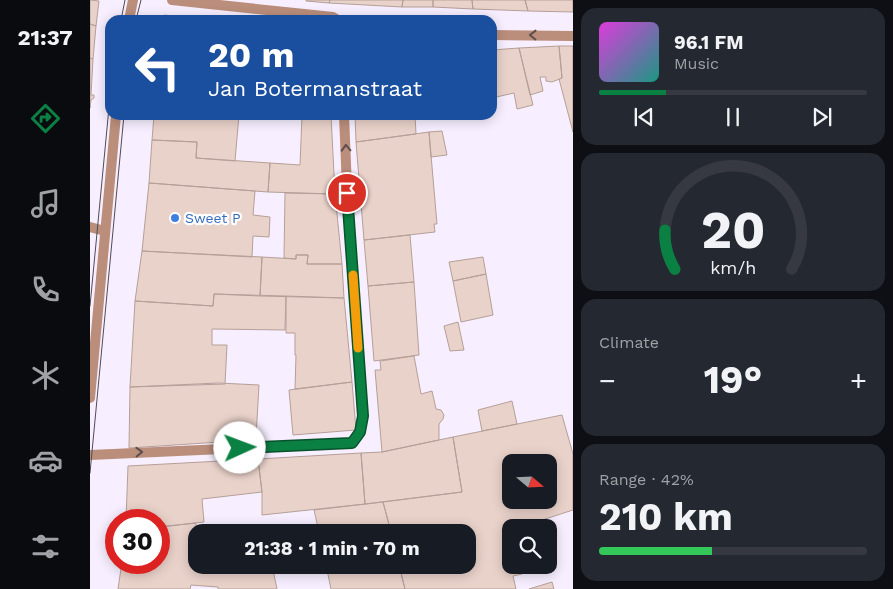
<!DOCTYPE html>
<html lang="en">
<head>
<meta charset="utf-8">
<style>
  body { margin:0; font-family:"Work Sans",sans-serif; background:#242831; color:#f1f3f6; height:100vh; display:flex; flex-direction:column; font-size:19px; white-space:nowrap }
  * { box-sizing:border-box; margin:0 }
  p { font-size:16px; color:#9ea1a6 }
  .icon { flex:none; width:28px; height:28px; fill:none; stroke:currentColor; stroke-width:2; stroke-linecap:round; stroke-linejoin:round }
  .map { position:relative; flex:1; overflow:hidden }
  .panel { display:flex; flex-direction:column; gap:8px; padding:8px; background:#0d0f14; width:320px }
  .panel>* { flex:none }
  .hud { position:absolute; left:15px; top:15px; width:392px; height:105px; border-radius:15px; box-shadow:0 2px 12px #0003; background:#1a4fa0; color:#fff; overflow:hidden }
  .needle { width:32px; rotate:109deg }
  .fabs { position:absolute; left:412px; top:454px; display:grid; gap:10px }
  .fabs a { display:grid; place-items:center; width:55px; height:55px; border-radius:10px; background:#171b24; box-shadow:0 2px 12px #0003; font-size:25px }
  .speed { position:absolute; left:15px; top:509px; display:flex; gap:10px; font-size:25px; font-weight:700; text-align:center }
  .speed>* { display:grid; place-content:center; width:65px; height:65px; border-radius:50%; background:#171b24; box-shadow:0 2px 12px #0003; line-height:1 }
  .speed .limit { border:8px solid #d22; background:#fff; color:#111 }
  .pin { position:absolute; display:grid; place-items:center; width:42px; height:42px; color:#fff; margin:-21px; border:2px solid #fff; border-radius:50%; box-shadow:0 1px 5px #0007 }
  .me { position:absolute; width:55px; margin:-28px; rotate:88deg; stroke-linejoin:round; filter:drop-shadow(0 0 4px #0008) }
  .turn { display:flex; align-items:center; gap:18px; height:105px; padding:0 20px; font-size:22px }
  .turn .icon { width:65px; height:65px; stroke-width:2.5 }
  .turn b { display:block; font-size:35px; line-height:42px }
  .big { font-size:38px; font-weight:700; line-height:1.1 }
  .panel .card { flex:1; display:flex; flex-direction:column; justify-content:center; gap:8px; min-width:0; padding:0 18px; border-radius:15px; background:#242831 }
  .panel .dial { align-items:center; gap:0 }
  .dial svg { height:130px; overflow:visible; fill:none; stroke:#363941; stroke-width:7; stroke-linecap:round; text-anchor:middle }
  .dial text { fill:#f1f3f6; stroke:none }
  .song { display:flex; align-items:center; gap:15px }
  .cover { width:60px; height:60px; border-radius:8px; background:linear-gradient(135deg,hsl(300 70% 55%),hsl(170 70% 35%)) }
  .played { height:5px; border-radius:2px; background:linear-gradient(90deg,#0b8043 25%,#363941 25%) }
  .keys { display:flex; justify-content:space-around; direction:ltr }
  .heat { display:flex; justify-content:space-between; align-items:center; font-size:28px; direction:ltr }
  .charge { height:8px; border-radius:4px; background:linear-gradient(90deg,#34c759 42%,#363941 0) }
  .trip { position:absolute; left:98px; top:524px; width:288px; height:50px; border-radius:15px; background:#171b24; box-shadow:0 2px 12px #0003; font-weight:700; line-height:50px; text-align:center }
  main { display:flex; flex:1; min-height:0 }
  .menu { display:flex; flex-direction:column; width:90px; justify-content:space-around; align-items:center; background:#090b0e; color:#9ea1a6 }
  .menu .icon { width:35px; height:35px }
  .menu .selected { color:#0b8043 }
  .menu b { font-size:22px; color:#f1f3f6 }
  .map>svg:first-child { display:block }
  .building { fill:#e9d2ca; stroke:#b59f98; fill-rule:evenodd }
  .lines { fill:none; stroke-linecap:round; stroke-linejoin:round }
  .street { stroke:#ba8e7b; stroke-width:10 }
  .tram { stroke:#504b54; stroke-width:1 }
  .oneway { stroke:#5e4e4d }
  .route-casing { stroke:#07532c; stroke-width:12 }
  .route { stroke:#0b8043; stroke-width:9 }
  .slow { stroke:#f59e0b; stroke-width:9 }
  .shop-dot { fill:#3f7fe0; stroke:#fff; stroke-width:2 }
  .labels { text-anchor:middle; stroke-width:4.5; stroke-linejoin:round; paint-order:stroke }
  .shop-label { font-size:14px; fill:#366cbe; stroke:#fff; text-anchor:start }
</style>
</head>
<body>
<main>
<nav class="menu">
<b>21:37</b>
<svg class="icon selected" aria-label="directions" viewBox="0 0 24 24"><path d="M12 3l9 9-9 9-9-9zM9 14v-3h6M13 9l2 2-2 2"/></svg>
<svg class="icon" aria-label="music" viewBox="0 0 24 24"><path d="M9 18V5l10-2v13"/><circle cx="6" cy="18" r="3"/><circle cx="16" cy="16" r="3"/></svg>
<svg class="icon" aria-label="phone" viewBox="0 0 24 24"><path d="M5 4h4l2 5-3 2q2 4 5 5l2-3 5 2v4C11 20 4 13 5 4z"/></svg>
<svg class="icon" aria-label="climate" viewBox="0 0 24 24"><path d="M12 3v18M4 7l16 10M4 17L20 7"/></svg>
<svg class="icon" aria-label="car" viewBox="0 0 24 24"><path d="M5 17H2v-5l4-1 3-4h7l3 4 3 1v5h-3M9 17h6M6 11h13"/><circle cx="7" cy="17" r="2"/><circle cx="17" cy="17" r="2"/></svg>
<svg class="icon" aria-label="filters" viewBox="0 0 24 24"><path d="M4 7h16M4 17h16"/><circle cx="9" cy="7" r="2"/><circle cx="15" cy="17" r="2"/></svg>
</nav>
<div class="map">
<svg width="483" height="589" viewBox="0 0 483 589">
  <rect width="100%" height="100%" fill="#f7efff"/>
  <path class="building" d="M0,0L9,1L6,26L0,24Z
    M216,0H240L239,3L216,1Z
    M240,0H313L312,7L239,3Z
    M313,0H343V7H312Z
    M343,0H382L383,9L343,7Z
    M382,0H435L438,11L383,9Z
    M435,0H483V12L438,11Z
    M74,15L123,20H73Z
    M0,24L6,26L3,59L0,58Z
    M469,46H483V132L469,79L472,78Z
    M469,46L472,78L462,82L456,81V77H450L453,91L440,95L429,48Z
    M429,48L443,105L427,109L424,93L402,98V50Z
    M0,58L3,59L1,95H4V98L1,100L0,108Z
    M64,115H149L145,161L106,158L107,142L62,140Z
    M212,115H241L245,194L178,192L180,163L210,165Z
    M265,115H325L326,134L266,142Z
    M352,131L357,155L341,157L339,132Z
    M339,132L347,224H344L345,232L274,240L266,142Z
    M62,140L107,142L106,158L180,163L178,192L59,183Z
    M59,183L165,191L163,215L180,217L179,237L163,236L162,257L52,251Z
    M195,193L245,194L252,264H217L218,255H206V259L194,258Z
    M320,235L324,282L278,286L274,240Z
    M52,251L172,257L170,296L124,294L123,306L45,301Z
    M206,255H218L217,264H252L254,298L170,296L172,257L206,259Z
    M393,257L396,274L363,281L359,262Z
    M396,274L403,315L371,322L363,281Z
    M324,282L329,355L284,361L278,286Z
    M124,294L196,296L195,330L122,329V345H137L135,384L40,387L45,301L123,306Z
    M196,296L254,298L262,382L205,389L206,355H205V333H196Z
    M368,322L374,350L360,351L354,326Z
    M324,356L331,394L342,391L346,409L351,410L354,415L353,419L349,424V440L292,452L285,370H291L290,361Z
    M262,382L266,430L203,435L199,390Z
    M129,383L169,385L166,437L130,440V442L39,448L40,387Z
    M422,401L427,424L392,431L388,410Z
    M472,415L483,454V510L427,528H421V565H429L432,574L423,576L426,589H315L309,565H376V532H301L293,502L372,492L363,437ZM421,462H459V500H421Z
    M363,437L372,492L275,504L271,453L292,452Z
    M271,453L275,504L172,515V492L168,459Z
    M168,459L172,492L112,499L114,522L69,527V520H36L38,466Z
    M293,502L301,532H229L224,510Z
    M106,523V565H182L187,589H128V587L101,585L100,589H28L32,562H69V527Z
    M236,565H309L315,589H241Z
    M462,582L464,589H439Z"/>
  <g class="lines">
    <path class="street" d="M82,0L243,17L248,20
      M39,20L43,0
      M402,35L483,36
      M0,227L15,231
      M0,398L26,115
      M0,455L262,443L270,432L273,416L258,213L254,115"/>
    <path class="tram" d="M31,20L35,0
      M46,20L51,0
      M0,306L20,97
      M0,473L34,115"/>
  </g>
  <defs><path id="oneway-chevron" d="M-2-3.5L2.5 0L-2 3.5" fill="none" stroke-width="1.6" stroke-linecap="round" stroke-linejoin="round" transform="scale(1.25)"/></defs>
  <g class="oneway">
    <use href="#oneway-chevron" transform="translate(443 35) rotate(-179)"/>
    <use href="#oneway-chevron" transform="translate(256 148) rotate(-92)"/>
    <use href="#oneway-chevron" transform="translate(49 452) rotate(-2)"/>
  </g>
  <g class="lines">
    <defs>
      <path id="route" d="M150,448L262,443L270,432L273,416L257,193"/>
    </defs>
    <use href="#route" class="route-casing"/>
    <use href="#route" class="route"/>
    <path class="slow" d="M263,275L268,348"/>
  </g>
  <circle class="shop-dot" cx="85" cy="218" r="5"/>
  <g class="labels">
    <g class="shop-label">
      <text x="95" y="223">Sweet P</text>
    </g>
  </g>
</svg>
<div class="fabs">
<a><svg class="needle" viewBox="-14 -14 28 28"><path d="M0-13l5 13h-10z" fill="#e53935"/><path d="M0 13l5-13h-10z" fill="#9ea1a6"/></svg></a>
<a><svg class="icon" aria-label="search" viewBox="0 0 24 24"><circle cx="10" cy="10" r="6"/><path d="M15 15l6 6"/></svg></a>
</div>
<div class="speed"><div class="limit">30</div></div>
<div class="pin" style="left:257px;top:193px;background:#d93025"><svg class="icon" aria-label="arrive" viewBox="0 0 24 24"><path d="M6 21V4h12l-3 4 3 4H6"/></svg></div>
<svg class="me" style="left:150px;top:448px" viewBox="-20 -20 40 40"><circle r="19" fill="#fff"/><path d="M0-13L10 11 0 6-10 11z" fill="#0b8043"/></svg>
<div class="trip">21:38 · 1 min · 70 m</div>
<div class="hud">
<div class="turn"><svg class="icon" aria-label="left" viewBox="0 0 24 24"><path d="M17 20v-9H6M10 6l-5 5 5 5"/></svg><div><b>20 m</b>Jan Botermanstraat</div></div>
</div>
</div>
<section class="panel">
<div class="card">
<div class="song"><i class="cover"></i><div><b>96.1 FM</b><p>Music</p></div></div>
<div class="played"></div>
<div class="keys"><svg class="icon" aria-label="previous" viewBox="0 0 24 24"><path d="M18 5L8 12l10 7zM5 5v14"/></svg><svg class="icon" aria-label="pause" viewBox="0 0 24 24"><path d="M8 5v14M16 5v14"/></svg><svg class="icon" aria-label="next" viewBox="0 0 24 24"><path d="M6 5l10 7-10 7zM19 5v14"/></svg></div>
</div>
<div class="card dial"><svg viewBox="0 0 100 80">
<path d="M14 69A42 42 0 1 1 86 69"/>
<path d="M14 69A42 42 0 0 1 8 45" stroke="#0b8043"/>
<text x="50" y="56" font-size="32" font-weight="700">20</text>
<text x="50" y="72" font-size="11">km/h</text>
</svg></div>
<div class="card"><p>Climate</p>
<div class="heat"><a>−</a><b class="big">19°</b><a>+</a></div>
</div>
<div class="card"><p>Range · 42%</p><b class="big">210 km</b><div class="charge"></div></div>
</section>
</main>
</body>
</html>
